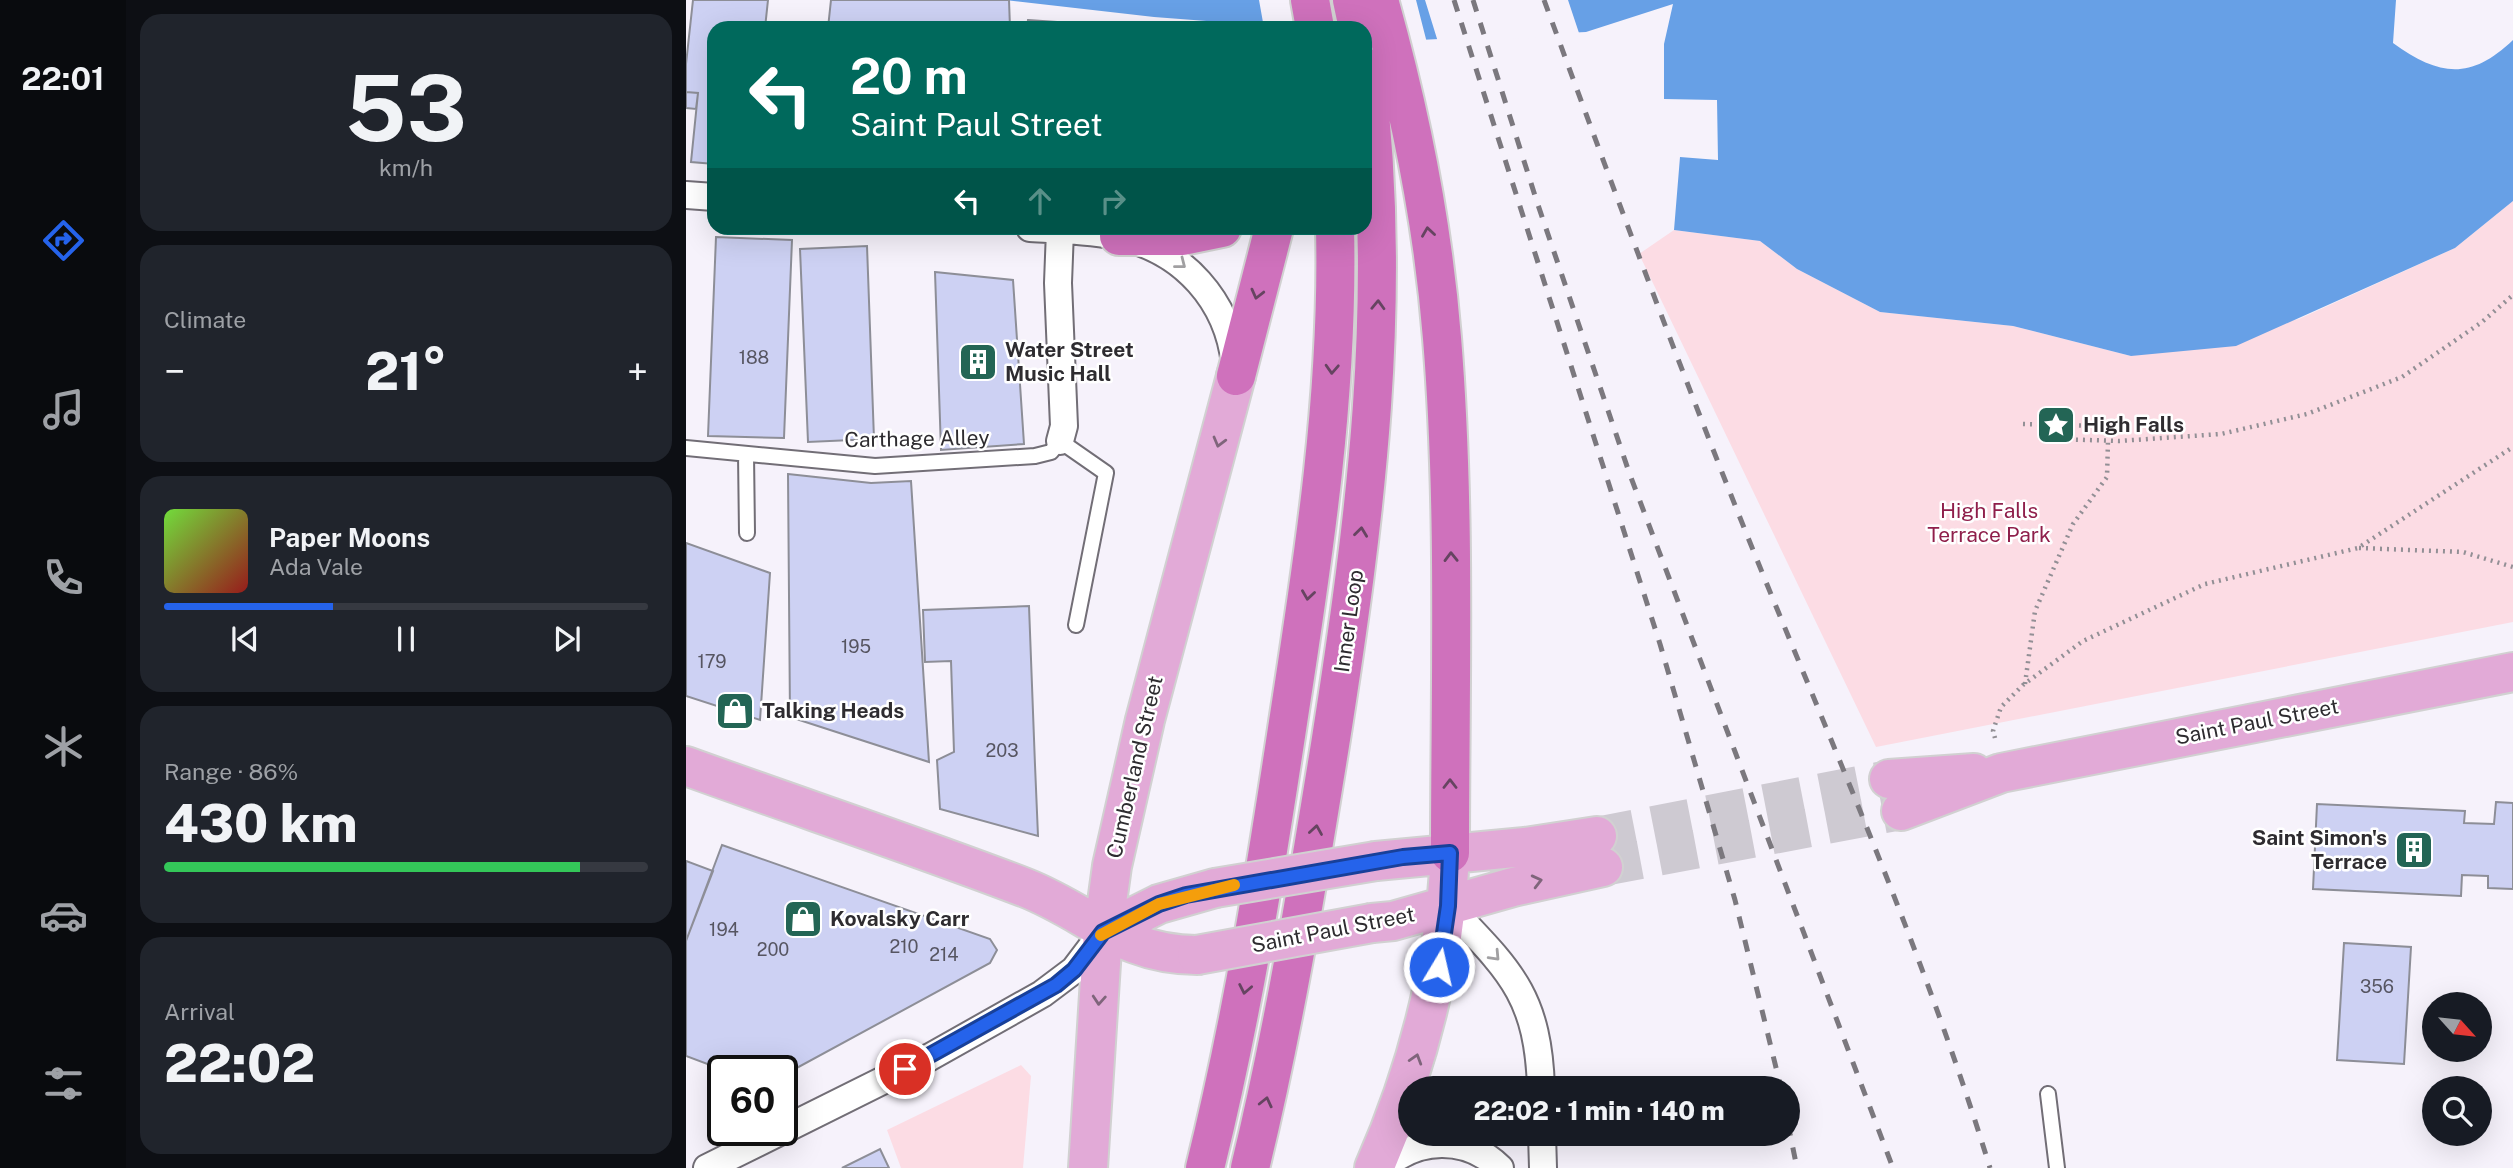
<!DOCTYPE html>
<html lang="en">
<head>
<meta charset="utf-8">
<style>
  body { margin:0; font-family:"Public Sans",sans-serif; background:#20242c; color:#f1f3f6; height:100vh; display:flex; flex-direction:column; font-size:26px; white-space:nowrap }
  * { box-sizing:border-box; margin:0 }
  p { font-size:23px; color:#9ea1a6 }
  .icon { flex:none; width:38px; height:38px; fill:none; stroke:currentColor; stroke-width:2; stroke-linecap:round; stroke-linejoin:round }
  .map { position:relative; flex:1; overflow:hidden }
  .details { display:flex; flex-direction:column; gap:14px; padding:14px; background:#0d0f14; width:560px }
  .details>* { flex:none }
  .hud { position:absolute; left:21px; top:21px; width:665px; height:214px; border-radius:21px; box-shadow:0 7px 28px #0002; background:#00695c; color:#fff; overflow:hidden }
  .needle { width:46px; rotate:117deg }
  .buttons { position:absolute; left:1736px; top:992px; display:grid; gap:14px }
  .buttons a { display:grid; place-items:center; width:70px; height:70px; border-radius:50%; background:#171b24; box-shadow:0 7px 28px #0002; font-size:35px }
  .speed { position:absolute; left:21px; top:1055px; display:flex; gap:14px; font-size:35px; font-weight:700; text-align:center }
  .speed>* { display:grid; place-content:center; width:91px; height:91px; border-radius:50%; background:#171b24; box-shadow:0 7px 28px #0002; line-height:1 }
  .speed .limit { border:4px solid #111; border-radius:10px; background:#fff; color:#111 }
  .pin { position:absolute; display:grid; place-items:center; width:60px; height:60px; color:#fff; margin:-30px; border:4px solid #fff; border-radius:50%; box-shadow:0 2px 7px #0007 }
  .me { position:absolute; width:77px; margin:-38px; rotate:9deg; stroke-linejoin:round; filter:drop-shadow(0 0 5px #0008) }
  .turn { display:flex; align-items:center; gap:24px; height:147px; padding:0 28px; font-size:32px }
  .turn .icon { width:91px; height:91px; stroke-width:2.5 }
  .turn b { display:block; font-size:49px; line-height:60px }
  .lanes { display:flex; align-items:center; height:66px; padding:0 28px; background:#0003; justify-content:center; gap:35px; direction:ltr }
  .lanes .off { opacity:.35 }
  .big { font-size:52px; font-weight:800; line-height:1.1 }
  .details .tile { flex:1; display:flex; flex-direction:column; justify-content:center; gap:10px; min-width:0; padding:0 24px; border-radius:21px; background:#20242c }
  .details .dial { align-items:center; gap:0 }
  .dial b { font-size:91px; line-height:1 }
  .song { display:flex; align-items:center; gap:21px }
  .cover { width:84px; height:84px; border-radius:10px; background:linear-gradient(135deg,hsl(100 70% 55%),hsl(0 70% 35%)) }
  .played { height:7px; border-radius:4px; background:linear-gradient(90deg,#2563eb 35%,#363941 35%) }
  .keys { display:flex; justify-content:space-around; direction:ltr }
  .heat { display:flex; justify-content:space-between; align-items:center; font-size:38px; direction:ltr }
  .charge { height:10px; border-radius:5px; background:linear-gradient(90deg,#34c759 86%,#363941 0) }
  .trip { position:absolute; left:712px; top:1076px; width:402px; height:70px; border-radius:35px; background:#171b24; box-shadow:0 7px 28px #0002; font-weight:800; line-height:70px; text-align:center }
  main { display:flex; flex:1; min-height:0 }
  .tab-bar { display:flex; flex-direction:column; width:126px; justify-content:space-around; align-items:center; background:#090b0e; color:#9ea1a6 }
  .tab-bar .icon { width:49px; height:49px }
  .tab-bar .current { color:#2563eb }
  .tab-bar b { font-size:32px; color:#f1f3f6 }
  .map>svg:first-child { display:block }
  .green { fill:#fcdce4 }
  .water { fill:#67a0e6 }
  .pier { fill:#f6f2fb }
  .building { fill:#cdd1f3; stroke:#8d8e97; stroke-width:2 }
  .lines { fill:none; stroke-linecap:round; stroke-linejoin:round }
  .primary-tunnel { stroke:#cecad2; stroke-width:38; stroke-dasharray:38 19; stroke-linecap:butt }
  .service-casing { stroke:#726e76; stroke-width:18 }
  .minor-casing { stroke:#726e76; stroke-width:30 }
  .primary-casing { stroke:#d1d1d1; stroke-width:42 }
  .motorway-casing { stroke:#d1d1d1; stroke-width:42 }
  .path { stroke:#928f95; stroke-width:4.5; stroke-dasharray:2 5; stroke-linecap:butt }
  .service { stroke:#fff; stroke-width:14 }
  .minor { stroke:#fff; stroke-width:26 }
  .primary { stroke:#e2aad7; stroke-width:38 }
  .motorway { stroke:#cf71bc; stroke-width:38 }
  .rail { stroke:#7b787e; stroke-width:5; stroke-dasharray:12 12; stroke-linecap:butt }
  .primary-bridge-casing { stroke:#d1d1d1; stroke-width:42; stroke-linecap:butt }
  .primary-bridge { stroke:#e2aad7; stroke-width:38 }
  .oneway { stroke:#664461 }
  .oneway2 { stroke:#a1a0a2 }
  .oneway3 { stroke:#7f657b }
  .route-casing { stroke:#184099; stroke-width:18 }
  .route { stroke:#2563eb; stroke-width:12 }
  .slow { stroke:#f59e0b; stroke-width:12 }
  .labels { text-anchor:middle; stroke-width:5; stroke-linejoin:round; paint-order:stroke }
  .number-label { font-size:18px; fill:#565561 }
  .poi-label { font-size:21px; font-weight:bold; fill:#2e2c30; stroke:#fff; text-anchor:start }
  .street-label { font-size:21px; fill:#2e2c30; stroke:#fff }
  .park-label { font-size:21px; fill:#8f1f4b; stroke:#fff }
</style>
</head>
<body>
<main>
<nav class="tab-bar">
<b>22:01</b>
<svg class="icon current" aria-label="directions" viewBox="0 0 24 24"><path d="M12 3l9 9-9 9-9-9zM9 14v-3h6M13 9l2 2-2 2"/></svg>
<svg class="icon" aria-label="music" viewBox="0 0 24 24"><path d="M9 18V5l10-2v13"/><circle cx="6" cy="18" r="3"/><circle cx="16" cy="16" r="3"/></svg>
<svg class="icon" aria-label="phone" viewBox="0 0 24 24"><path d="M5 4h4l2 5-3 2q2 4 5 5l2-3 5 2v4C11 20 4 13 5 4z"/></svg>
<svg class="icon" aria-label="climate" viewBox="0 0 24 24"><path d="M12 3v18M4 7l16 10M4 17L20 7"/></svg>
<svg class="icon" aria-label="car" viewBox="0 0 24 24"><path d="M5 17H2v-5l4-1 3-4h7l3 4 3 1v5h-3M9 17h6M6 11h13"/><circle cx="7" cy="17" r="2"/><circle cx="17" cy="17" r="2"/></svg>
<svg class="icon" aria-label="filters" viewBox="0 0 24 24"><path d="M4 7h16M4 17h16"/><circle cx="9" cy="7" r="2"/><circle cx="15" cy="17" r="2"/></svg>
</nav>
<section class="details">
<div class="tile dial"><b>53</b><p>km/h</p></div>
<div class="tile"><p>Climate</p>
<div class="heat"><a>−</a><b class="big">21°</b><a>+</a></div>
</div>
<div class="tile">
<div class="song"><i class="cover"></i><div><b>Paper Moons</b><p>Ada Vale</p></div></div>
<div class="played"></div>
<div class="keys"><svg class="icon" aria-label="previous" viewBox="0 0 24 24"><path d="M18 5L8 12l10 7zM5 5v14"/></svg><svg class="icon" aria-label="pause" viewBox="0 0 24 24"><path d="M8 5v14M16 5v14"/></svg><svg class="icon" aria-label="next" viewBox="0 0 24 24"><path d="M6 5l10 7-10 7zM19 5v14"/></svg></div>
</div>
<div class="tile"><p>Range · 86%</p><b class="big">430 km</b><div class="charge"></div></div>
<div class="tile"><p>Arrival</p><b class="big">22:02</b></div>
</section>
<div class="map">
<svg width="1827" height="1168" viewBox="0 0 1827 1168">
  <rect width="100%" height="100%" fill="#f6f2fb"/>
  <path class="green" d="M1827,201V622L1190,747L953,254L988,230L1074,241L1111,269L1194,312L1327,326L1445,356L1613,319L1769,248Z
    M335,1065L345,1076L337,1168H215L201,1130Z"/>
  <path class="water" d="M319,0H1710L1707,43C1753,76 1784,81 1827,40V201L1769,248L1550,346L1445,356L1327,326L1194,312L1111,269L1074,241L988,230L994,157L1032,160L1031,100L978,99V44L987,4L900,32L733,40L679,28H614L468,17Z"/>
  <path class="pier" d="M573,0H730L741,43L679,38V28H578Z
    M739,0H882L894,36L752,42Z"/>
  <path class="building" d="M7,0H82L79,28H28V164L5,162L12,93L0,92V64Z
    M145,0H323L324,28H142Z
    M342,20L459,28H341Z
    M0,92L12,93L10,109L0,108Z
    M30,237L106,240L98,438L22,436Z
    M181,246L188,439L122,442L114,249Z
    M249,272L327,280L338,444L255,450Z
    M102,474L185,483L225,481L243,762L104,717Z
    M0,543L84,573L74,720L0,696Z
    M343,606L349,765L352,836L254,809L251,760L268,752L265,661L239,662L237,610Z
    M1810,802L1827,803V889L1802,888V876L1776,875L1775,896L1627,889L1631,804L1779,811L1778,823L1808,824Z
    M36,845L304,939L311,950L304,963L96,1076V1071H40L0,1056V941Z
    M0,861L27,871L0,941Z
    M1658,943L1725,947L1718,1064L1651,1060Z
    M194,1149L203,1168H156Z"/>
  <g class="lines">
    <path class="primary-tunnel" d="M911,836L1203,779
      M917,867L1215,811"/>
    <defs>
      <path id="service" d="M0,448L189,466L349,456L365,452L374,441L420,473L390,625
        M60,454L61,533
        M1362,1094L1371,1168"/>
      <path id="minor" d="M0,195L28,197
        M344,228C374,230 406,230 435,237C498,251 542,301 549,364
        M374,441L378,426L372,283L374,230
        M762,906C823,970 852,994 855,1088
        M856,1134L857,1168
        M21,1168L244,1057L356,994L388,970L416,933
        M697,1168C731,1137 780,1135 814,1168"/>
      <path id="primary" d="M0,766C113,807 228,845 340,888C405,914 436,955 511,955
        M1203,779L1288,773
        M1215,811L1315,773L1827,672
        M690,861L839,847L911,836
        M686,923L707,921L827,887L917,867
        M417,932L473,904L529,888
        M402,1168L417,932L426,866L459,720L550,376
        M688,1168C733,1066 759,964 764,853"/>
      <path id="motorway" d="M624,0L629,28
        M666,0L672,28
        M693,0C724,110 747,225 756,338C770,509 764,681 764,853
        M433,236H497L536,228
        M550,376L588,228
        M519,1168C556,1019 580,868 603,716C628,555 653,391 649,228
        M564,1168C598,1028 621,887 644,745C680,517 708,298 679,67"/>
    </defs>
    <use href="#service" class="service-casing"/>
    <use href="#minor" class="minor-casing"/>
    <use href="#primary" class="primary-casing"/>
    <use href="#motorway" class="motorway-casing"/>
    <path class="path" d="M1337,424L1413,426
      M1370,425L1369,439L1433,441L1535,434L1621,414L1716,377L1796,322L1827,295
      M1673,548L1777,552L1827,567
      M1339,684L1349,611L1387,524L1421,477L1422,441
      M1309,738L1307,731L1315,707L1337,685L1397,641L1519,584L1672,548L1827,447"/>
    <use href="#service" class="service"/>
    <use href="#minor" class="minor"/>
    <use href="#primary" class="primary"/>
    <use href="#motorway" class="motorway"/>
    <path class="rail" d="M768,0L974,644L1049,900L1095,1088
      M787,0L851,202L944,475L1207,1168
      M858,0C934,206 1010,413 1094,616C1169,798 1246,979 1304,1168
      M1102,1124L1111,1168"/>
    <defs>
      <path id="primary-bridge" d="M529,888L690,861
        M511,955L686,923"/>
    </defs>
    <use href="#primary-bridge" class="primary-bridge-casing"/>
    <use href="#primary-bridge" class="primary-bridge"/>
  </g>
  <defs><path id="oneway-chevron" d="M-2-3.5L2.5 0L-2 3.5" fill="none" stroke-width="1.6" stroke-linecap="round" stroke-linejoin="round" transform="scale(1.75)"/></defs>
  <g class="oneway">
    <use href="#oneway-chevron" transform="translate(742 232) rotate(-98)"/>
    <use href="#oneway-chevron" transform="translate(571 294) rotate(104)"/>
    <use href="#oneway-chevron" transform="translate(692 305) rotate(-88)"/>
    <use href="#oneway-chevron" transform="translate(646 369) rotate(93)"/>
    <use href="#oneway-chevron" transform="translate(675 532) rotate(-83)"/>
    <use href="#oneway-chevron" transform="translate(765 557) rotate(-91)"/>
    <use href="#oneway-chevron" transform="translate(622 595) rotate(98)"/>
    <use href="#oneway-chevron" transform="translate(764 784) rotate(-90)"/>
    <use href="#oneway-chevron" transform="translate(630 830) rotate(-81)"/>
    <use href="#oneway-chevron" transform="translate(559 989) rotate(101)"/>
    <use href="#oneway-chevron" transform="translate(580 1102) rotate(-77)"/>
  </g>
  <g class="oneway2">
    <use href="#oneway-chevron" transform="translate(495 264) rotate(38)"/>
    <use href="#oneway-chevron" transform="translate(809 956) rotate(47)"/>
  </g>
  <g class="oneway3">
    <use href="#oneway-chevron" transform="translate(533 442) rotate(105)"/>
    <use href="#oneway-chevron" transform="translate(851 881) rotate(-14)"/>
    <use href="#oneway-chevron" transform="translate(413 1000) rotate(94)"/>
    <use href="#oneway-chevron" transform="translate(730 1059) rotate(-73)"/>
  </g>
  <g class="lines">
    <defs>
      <path id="route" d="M219,1069L370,985L388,970L417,932L473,904L500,895L717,857L764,853L762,906L753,967"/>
    </defs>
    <use href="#route" class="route-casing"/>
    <use href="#route" class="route"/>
    <path class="slow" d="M415,935L473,904L548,885"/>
  </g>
  <defs>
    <symbol id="building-square" viewBox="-11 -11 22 22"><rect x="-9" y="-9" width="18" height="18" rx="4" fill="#236555" stroke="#fff"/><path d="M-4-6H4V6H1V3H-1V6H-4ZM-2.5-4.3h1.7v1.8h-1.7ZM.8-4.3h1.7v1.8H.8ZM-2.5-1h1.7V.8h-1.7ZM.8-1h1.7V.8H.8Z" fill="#fff"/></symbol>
    <symbol id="sight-square" viewBox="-11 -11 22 22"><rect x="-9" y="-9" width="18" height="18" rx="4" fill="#236555" stroke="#fff"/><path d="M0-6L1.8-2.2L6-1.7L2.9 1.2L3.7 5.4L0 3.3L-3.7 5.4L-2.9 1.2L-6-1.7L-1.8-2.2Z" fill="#fff"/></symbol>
    <symbol id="shop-square" viewBox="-11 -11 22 22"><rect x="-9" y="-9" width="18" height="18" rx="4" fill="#236555" stroke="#fff"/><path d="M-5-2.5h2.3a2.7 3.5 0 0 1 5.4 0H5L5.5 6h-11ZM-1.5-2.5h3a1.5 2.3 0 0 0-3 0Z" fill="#fff"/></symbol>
  </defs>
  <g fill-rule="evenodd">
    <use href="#building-square" x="270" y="340" width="44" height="44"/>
    <use href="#sight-square" x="1348" y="403" width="44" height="44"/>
    <use href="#shop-square" x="27" y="689" width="44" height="44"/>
    <use href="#building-square" x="1706" y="828" width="44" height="44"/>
    <use href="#shop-square" x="95" y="897" width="44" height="44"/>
  </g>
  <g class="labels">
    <g class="number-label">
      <text x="68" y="364">188</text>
      <text x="170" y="653">195</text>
      <text x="26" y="668">179</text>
      <text x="316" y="757">203</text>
      <text x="38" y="936">194</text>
      <text x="218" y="953">210</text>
      <text x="87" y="956">200</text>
      <text x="258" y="961">214</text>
      <text x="1691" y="993">356</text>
    </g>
    <g class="poi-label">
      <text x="319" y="357">Water Street<tspan x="319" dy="24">Music Hall</tspan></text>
      <text x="1397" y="432">High Falls</text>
      <text x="76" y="718">Talking Heads</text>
      <text x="1701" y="845" text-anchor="end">Saint Simon's<tspan x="1701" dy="24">Terrace</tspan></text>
      <text x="144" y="926">Kovalsky Carr</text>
    </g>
    <g class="street-label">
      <text transform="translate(231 439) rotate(-1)" y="7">Carthage Alley</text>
      <text transform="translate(663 621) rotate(-82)" y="7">Inner Loop</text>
      <text transform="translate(1571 722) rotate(-11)" y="7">Saint Paul Street</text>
      <text transform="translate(449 767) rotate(-77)" y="7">Cumberland Street</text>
      <text transform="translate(647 930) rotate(-11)" y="7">Saint Paul Street</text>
    </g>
    <g class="park-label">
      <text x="1303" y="518">High Falls<tspan x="1303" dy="24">Terrace Park</tspan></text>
    </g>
  </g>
</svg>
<div class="buttons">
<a><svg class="needle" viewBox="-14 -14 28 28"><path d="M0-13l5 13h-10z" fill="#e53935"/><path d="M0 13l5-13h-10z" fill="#9ea1a6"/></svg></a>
<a><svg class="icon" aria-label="search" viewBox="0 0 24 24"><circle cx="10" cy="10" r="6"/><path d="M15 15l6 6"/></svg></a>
</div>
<div class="speed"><div class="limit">60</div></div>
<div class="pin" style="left:219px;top:1069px;background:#d93025"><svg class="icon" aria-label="arrive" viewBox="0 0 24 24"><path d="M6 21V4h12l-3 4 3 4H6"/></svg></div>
<svg class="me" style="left:753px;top:967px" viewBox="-20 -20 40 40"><circle r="17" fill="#2563eb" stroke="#fff" stroke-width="3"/><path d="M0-11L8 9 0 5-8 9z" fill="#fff"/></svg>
<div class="trip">22:02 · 1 min · 140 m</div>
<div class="hud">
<div class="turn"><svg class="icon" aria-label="left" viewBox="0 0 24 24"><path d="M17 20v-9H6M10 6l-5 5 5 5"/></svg><div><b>20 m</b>Saint Paul Street</div></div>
<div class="lanes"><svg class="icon" aria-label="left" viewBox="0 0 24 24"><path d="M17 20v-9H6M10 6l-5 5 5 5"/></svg><svg class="icon off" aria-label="ahead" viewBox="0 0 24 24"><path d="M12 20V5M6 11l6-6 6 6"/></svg><svg class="icon off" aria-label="right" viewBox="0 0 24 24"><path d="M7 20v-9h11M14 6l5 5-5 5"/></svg></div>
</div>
</div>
</main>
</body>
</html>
